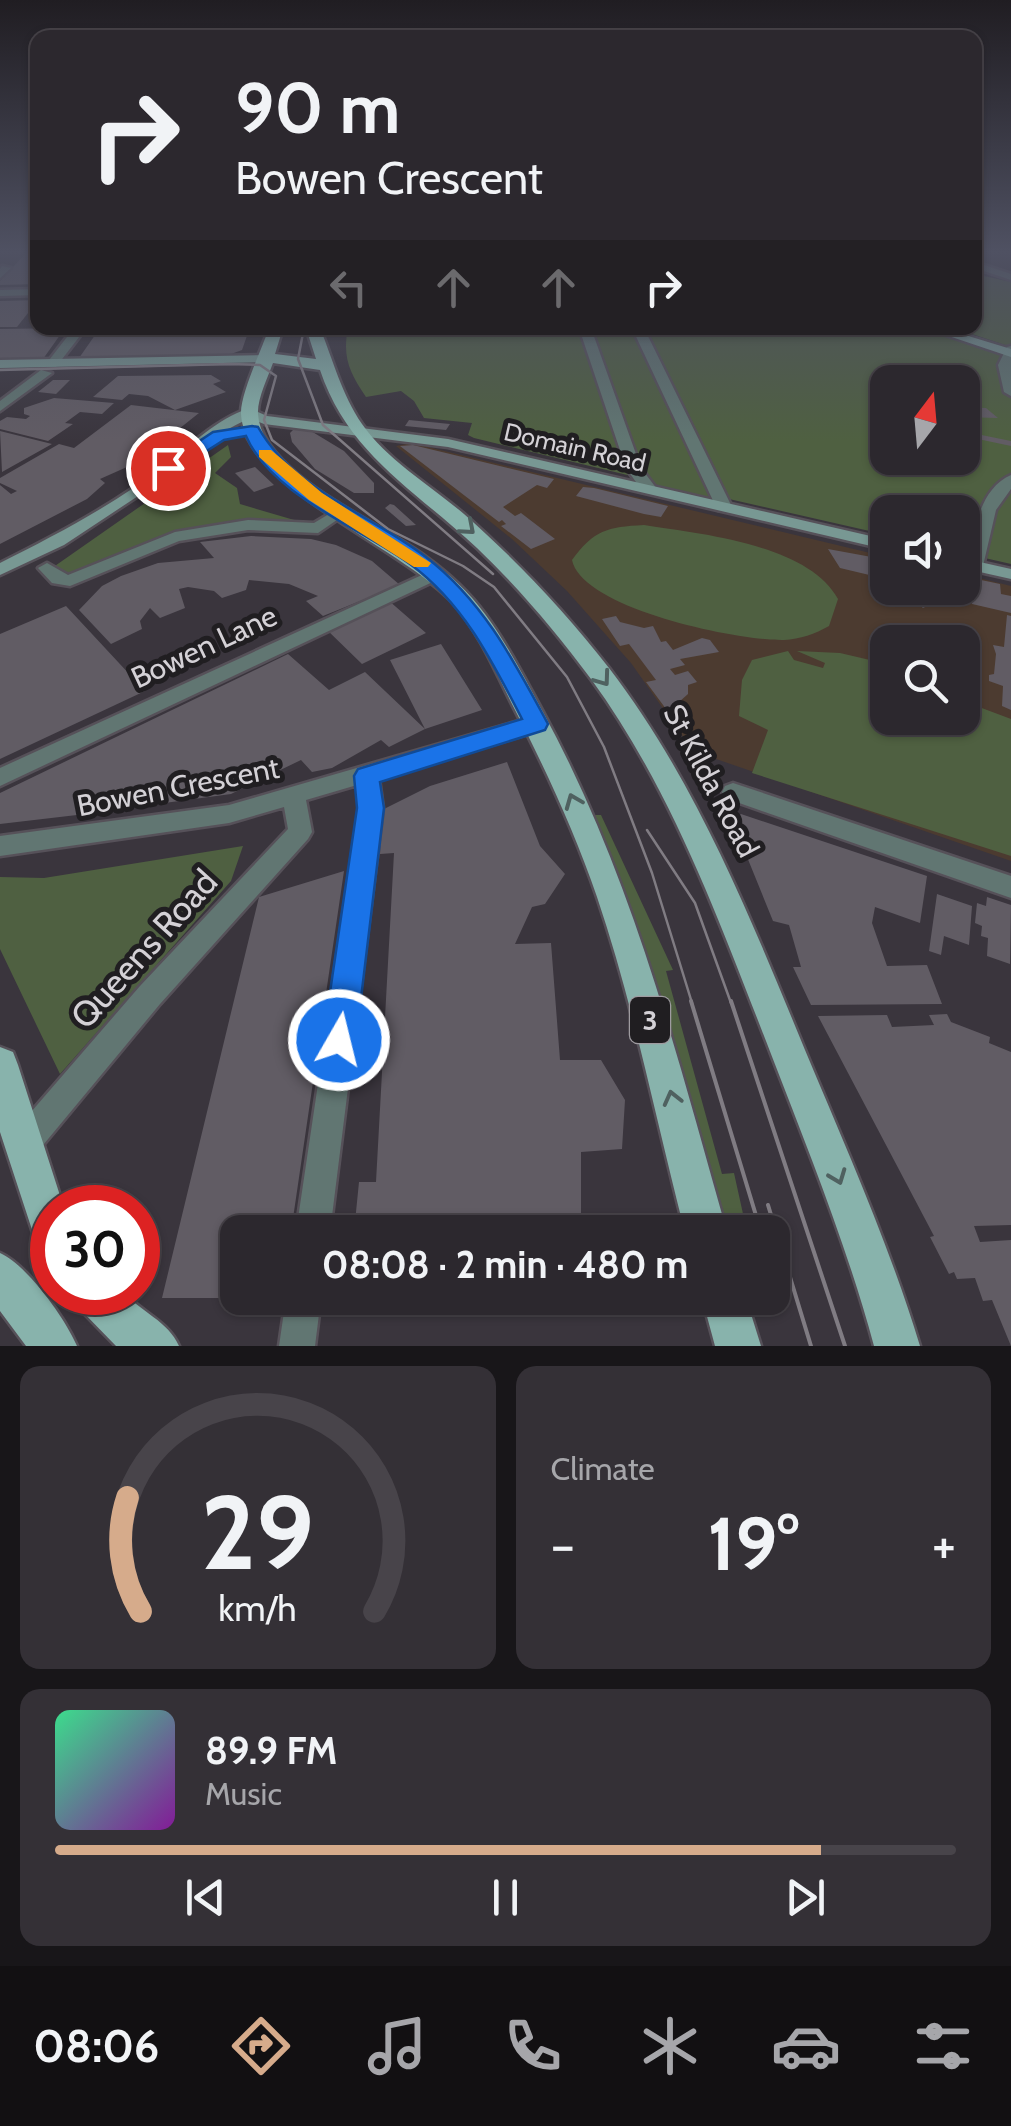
<!DOCTYPE html>
<html lang="en">
<head>
<meta charset="utf-8">
<style>
  body { margin:0; font-family:Cabin,sans-serif; background:#343036; color:#f1f3f6; height:100vh; display:flex; flex-direction:column; font-size:38px; white-space:nowrap }
  * { box-sizing:border-box; margin:0 }
  p { font-size:32px; color:#a6a6aa }
  .icon { flex:none; width:55px; height:55px; fill:none; stroke:currentColor; stroke-width:2; stroke-linecap:round; stroke-linejoin:round }
  .map { position:relative; height:1346px; overflow:hidden }
  .drawer { display:flex; flex-direction:column; gap:20px; padding:20px; background:#181619; flex:1 }
  .drawer>* { flex:none }
  .guide { position:absolute; left:30px; top:30px; width:952px; height:305px; border-radius:20px; box-shadow:0 2px 8px #0004,0 0 0 2px #48444a; background:#2c282e; color:#f1f3f6; overflow:hidden }
  .needle { width:65px; rotate:16deg }
  .controls { position:absolute; left:870px; top:365px; display:grid; gap:20px }
  .controls a { display:grid; place-items:center; width:110px; height:110px; border-radius:20px; background:#2c282e; box-shadow:0 2px 8px #0004,0 0 0 2px #48444a; font-size:50px }
  .speed { position:absolute; left:30px; top:1185px; display:flex; gap:20px; font-size:50px; font-weight:700; text-align:center }
  .speed>* { display:grid; place-content:center; width:130px; height:130px; border-radius:50%; background:#2c282e; box-shadow:0 2px 8px #0004,0 0 0 2px #48444a; line-height:1 }
  .speed .limit { border:15px solid #d22; background:#fff; color:#111 }
  .pin { position:absolute; display:grid; place-items:center; width:85px; height:85px; color:#fff; margin:-42px; border:5px solid #fff; border-radius:50%; box-shadow:0 2px 10px #0007 }
  .me { position:absolute; width:110px; margin:-55px; rotate:8deg; stroke-linejoin:round; filter:drop-shadow(0 0 8px #0008) }
  .turn { display:flex; align-items:center; gap:35px; height:210px; padding:0 40px; font-size:45px }
  .turn .icon { width:130px; height:130px; stroke-width:2.5 }
  .turn b { display:block; font-size:70px; line-height:85px }
  .lanes { display:flex; align-items:center; height:95px; padding:0 40px; background:#0003; justify-content:center; gap:50px; direction:ltr }
  .lanes .off { opacity:.35 }
  .big { font-size:75px; font-weight:700; line-height:1.1 }
  .drawer .card { flex:1; display:flex; flex-direction:column; justify-content:center; gap:15px; min-width:0; padding:0 35px; border-radius:20px; background:#343036 }
  .drawer .dial { align-items:center; gap:0 }
  .dial svg { height:260px; overflow:visible; fill:none; stroke:#48444a; stroke-width:7; stroke-linecap:round; text-anchor:middle }
  .dial text { fill:#f1f3f6; stroke:none }
  .song { display:flex; align-items:center; gap:30px }
  .cover { width:120px; height:120px; border-radius:15px; background:linear-gradient(135deg,hsl(150 70% 55%),hsl(290 70% 35%)) }
  .played { height:10px; border-radius:5px; background:linear-gradient(90deg,#d6ab8b 85%,#48444a 85%) }
  .keys { display:flex; justify-content:space-around; direction:ltr }
  .heat { display:flex; justify-content:space-between; align-items:center; font-size:55px; direction:ltr }
  .drawer .tiles { flex:1; display:grid; gap:20px; grid-template-columns:1fr 1fr }
  .card:last-child { grid-column:span 2 }
  .trip { position:absolute; left:220px; top:1215px; width:570px; height:100px; border-radius:20px; background:#2c282e; box-shadow:0 2px 8px #0004,0 0 0 2px #48444a; font-weight:700; line-height:100px; text-align:center }
  .tab-bar { display:flex; height:160px; justify-content:space-around; align-items:center; background:#121012; color:#a6a6aa }
  .tab-bar .icon { width:70px; height:70px }
  .tab-bar .active { color:#d6ab8b }
  .tab-bar b { font-size:45px; color:#f1f3f6 }
  .map>svg:first-child { display:block }
  .education { fill:#4c3b30; fill-rule:evenodd }
  .green { fill:#4f6041; fill-rule:evenodd }
  .building { fill:#615c64 }
  .lines { fill:none; stroke-linecap:round; stroke-linejoin:round }
  .street-casing { stroke:#565159; stroke-width:5 }
  .secondary-casing { stroke:#565159; stroke-width:5 }
  .primary-casing { stroke:#565159; stroke-width:5 }
  .street { fill:#617672; fill-rule:evenodd }
  .secondary { fill:#789893; fill-rule:evenodd }
  .primary { fill:#88b3ac; fill-rule:evenodd }
  .tram-far1 { stroke:#807c83; stroke-width:2.5 }
  .tram { stroke:#807c83; stroke-width:4 }
  .oneway { stroke:#4f6160 }
  .route { fill:#1a73e8; stroke:#114b97; stroke-width:2.5 }
  .slow { fill:#f59e0b }
  .labels { text-anchor:middle; stroke-width:10; stroke-linejoin:round; paint-order:stroke }
  .far-street-label { font-size:25px; fill:#d4d1d6; stroke:#201e21 }
  .shield { fill:#201e21; stroke:#9e9ba0; stroke-width:2.5 }
  .shield-label { font-size:28px; font-weight:bold; fill:#d4d1d6 }
  .street-label { font-size:30px; fill:#d4d1d6; stroke:#201e21 }
  .near-street-label { font-size:35px; fill:#d4d1d6; stroke:#201e21 }
</style>
</head>
<body>
<div class="map">
<svg width="1011" height="1346" viewBox="0 0 1011 1346">
  <rect width="100%" height="100%" fill="#3a353d"/>
  <path class="education" d="M411,443L887,557L888,588H962L963,574L1011,586V861L693,751L631,663L567,591L512,539L396,446ZM888,642H962V718H888Z"/>
  <path class="green" d="M975,274L1011,282V347L954,328H975Z
    M348,328H918L1011,357V564L963,553L962,512H888L887,535L716,496L717,502L651,486L648,480L474,438L468,435L472,423L424,418L414,401L401,391L366,397C350,373 342,358 348,328ZM888,382H962V458H888Z
    M228,445L231,457L215,473L237,488L240,504L301,522L199,529L71,579L52,568Z
    M644,525C701,534 808,544 838,599L829,626C815,634 800,639 784,640C739,641 582,609 572,560C594,530 607,527 644,525Z
    M788,651L794,660L823,668L825,663L797,651L840,653L887,664L888,718H962L963,701L1011,719V856L752,773L768,730L739,716L742,680L752,660Z
    M595,815H601L673,970L666,971L722,1174L734,1173L747,1232H723L648,965Z
    M243,846L231,881L60,1074L0,949V877L44,878Z"/>
  <path class="building" d="M26,253H38V284L0,285V281Z
    M38,300V313H28L17,327H0V301Z
    M65,328L43,359L0,360V329Z
    M100,328H237L236,331L249,330L242,350L231,354L79,358Z
    M211,375L221,381L213,384L226,392L175,410L148,396L129,394L122,400L93,397L118,376Z
    M53,380H70L56,394L38,392Z
    M54,398L114,403L102,414L80,412L65,423L73,424L48,441L0,429V421L7,417L26,419L30,416L24,414V408Z
    M131,405L199,413L136,463L100,479L105,483L87,499L0,544V485L11,494L17,491L0,483V478L59,444L74,448Z
    M962,407L986,408L998,418L962,417Z
    M409,420L450,424L446,430L405,426Z
    M294,429L311,431L344,451L374,483V493H354L315,469L292,442L290,433Z
    M0,431L52,444L2,472Z
    M962,431L1011,441V446L973,438L969,449L962,448Z
    M413,445L554,479L547,488L537,485L503,507L515,516L521,513L555,539L531,549L501,526L506,524L502,520L499,522L400,446Z
    M255,467L274,485L254,492L235,473Z
    M583,487L594,488L668,506L661,517L644,514L576,496Z
    M390,504L394,505L416,525L406,526L385,508Z
    M251,536L311,539L336,545L372,561L400,585L323,616L306,601L318,596L289,584L249,580L246,590L222,598L214,591L188,587L179,589L185,608L160,618L150,608L140,621L142,629L111,644L79,610L102,586L121,576L158,563L214,558L200,542Z
    M828,549L888,560V586L882,578L840,568Z
    M967,577L1000,584L1001,594L1011,596V613L972,604V599L948,596L923,608L901,588H962Z
    M388,600L426,633L362,664L325,628Z
    M66,606L145,691L0,759V634Z
    M1007,615L1011,616V710L1002,706L1003,686L989,681V675L994,674L996,654L993,645L1004,647Z
    M616,616L620,622L644,628L653,626L661,642L666,641L673,650L702,638L710,640L719,652L680,659L685,665L670,669L675,675L688,671L697,682L688,685V694L679,702L684,709L669,713L646,682L656,680L629,644L620,646L602,619Z
    M441,644L482,710L425,729L389,747L381,740L332,768L312,772L301,760L231,794L135,807L127,796L94,813L0,824V793L288,654L329,690L365,672L425,729L390,660Z
    M507,762L540,846L565,874L545,904L532,907L515,944L551,943L560,1060H601L625,1100L622,1149L581,1152V1232H354L359,1182H376L394,853L380,854L382,810L430,786Z
    M741,814L927,876L920,923L875,907L872,923L887,966L927,965L942,1004L811,1005L793,967H801L789,925L773,921L732,820Z
    M344,871L291,1232H238V1298H162L259,897Z
    M937,894L972,906L969,945L944,936L941,955L929,951Z
    M987,897L1011,905L1010,964L987,956L988,938L981,936L982,926L975,923L977,903L986,906Z
    M947,1014L951,1022L990,1037L989,1043L1011,1052V1225L974,1226L980,1242L1011,1240V1346L992,1300L983,1301L975,1278L957,1279L954,1272L949,1274L930,1237L934,1236L818,1016L887,1015L892,1027L934,1025L929,1015Z"/>
  <g class="lines">
    <defs>
      <path id="street" d="M975,262L1011,274V280L975,268Z
        M2,266L11,268L0,278V269Z
        M38,289V295L0,296V290Z
        M74,328H86L56,367H48L46,364Z
        M579,328H591L641,468L657,489L655,492H643L626,468Z
        M632,328H644L732,507L730,510H718L716,507Z
        M1011,346V396L1004,392L998,365L1007,347Z
        M41,370L52,373L0,411V401Z
        M1011,475V489L996,510L983,566L974,571L968,570L965,566C975,535 977,490 1011,475Z
        M339,508L347,513L318,533L248,530L179,541L70,586L52,583L38,568L47,563L68,575L175,532L248,520L314,523Z
        M435,569L441,570L444,574L441,578L0,786V768Z
        M536,716L544,719L547,724L544,729L379,779L383,808L330,1232H296L359,808L357,785L306,800L312,832L308,839L160,1004L34,1156L23,1161L12,1156L7,1145L12,1134L140,986L288,829L284,807L229,823L0,856V836L229,805Z
        M733,783L1011,876V898L725,798L722,792L725,786Z
        M286,1298H321L315,1346H279Z"/>
      <path id="secondary" d="M925,328H942L1011,349V357Z
        M272,355V361L268,362L0,368V360Z
        M249,408L267,416L448,439L888,540V550L448,447L264,424L249,418C230,429 199,441 191,461L64,545L0,575V563C54,536 119,502 166,464C193,443 216,420 249,408Z
        M962,558L1011,569V579L962,568Z"/>
      <path id="primary" d="M269,328H283L275,354L316,359L306,328H320C333,360 342,395 362,424C388,461 430,485 464,514C517,561 565,611 609,668C696,781 751,919 805,1050C846,1148 889,1244 920,1346H874C847,1246 808,1150 771,1054C721,926 673,791 591,679C556,632 519,588 477,548C415,490 348,454 320,370L273,363C268,377 257,399 258,414C262,476 381,522 426,557C448,573 469,592 485,614C508,645 525,679 543,712C633,878 676,1052 727,1232H685C656,1121 634,1006 597,897C575,833 546,770 515,710C497,675 481,635 455,605C406,549 245,487 241,414C240,394 262,349 269,328Z
        M0,1047L13,1052L18,1065L64,1208H52V1251L37,1245L0,1132Z
        M0,1253C27,1265 65,1318 77,1346H26L0,1311Z
        M71,1292H123C141,1312 168,1321 179,1346H116L78,1307Z
        M702,1298H746L761,1346H715Z"/>
    </defs>
    <use href="#street" class="street-casing"/>
    <use href="#secondary" class="secondary-casing"/>
    <use href="#primary" class="primary-casing"/>
    <use href="#street" class="street"/>
    <use href="#secondary" class="secondary"/>
    <use href="#primary" class="primary"/>
    <path class="tram-far1" d="M304,328L298,359L323,425L493,574
      M0,370L230,364L260,365L276,376L264,420L272,440L388,529L463,566L494,587L567,677L604,747L652,873L692,1003
      M647,830L695,903L731,1003"/>
    <path class="tram" d="M691,1001L761,1232
      M731,1001L845,1346
      M768,1205L811,1346"/>
  </g>
  <defs><path id="oneway-chevron" d="M-2-3.5L2.5 0L-2 3.5" fill="none" stroke-width="1.6" stroke-linecap="round" stroke-linejoin="round" transform="scale(2.5)"/></defs>
  <g class="oneway">
    <use href="#oneway-chevron" transform="translate(468 528) rotate(41)"/>
    <use href="#oneway-chevron" transform="translate(603 679) rotate(54)"/>
    <use href="#oneway-chevron" transform="translate(573 801) rotate(-112)"/>
    <use href="#oneway-chevron" transform="translate(672 1098) rotate(-104)"/>
    <use href="#oneway-chevron" transform="translate(838 1177) rotate(69)"/>
  </g>
  <linearGradient id="sky" x2="0" y2="1"><stop stop-color="#201d22"/><stop offset="0.57" stop-color="#4f5162"/><stop offset="1" stop-color="#4f5162" stop-opacity="0"/></linearGradient>
  <rect width="1011" height="441" fill="url(#sky)"/>
  <path class="route" d="M252,426L258,427C295,492 369,513 426,557C484,602 514,661 548,724L545,730L380,782L384,808L356,1040L351,1051L339,1055L328,1051L323,1040L357,808L354,776L358,769L522,719C492,661 464,604 410,564C361,528 271,495 246,436L224,440L174,472L159,468L213,432Z"/>
  <path class="slow" d="M259,450H271L322,493L431,563L428,567H414L309,500L259,457Z"/>
  <g class="labels">
    <g class="far-street-label">
      <text transform="translate(575 447) rotate(13)" y="9">Domain Road</text>
    </g>
    <rect class="shield" x="630" y="997" width="40" height="46" rx="8"/>
    <g class="shield-label">
      <text x="650" y="1030">3</text>
    </g>
    <g class="street-label">
      <text transform="translate(204 647) rotate(-25)" y="10">Bowen Lane</text>
      <text transform="translate(711 781) rotate(62)" y="10">St Kilda Road</text>
      <text transform="translate(178 787) rotate(-11)" y="10">Bowen Crescent</text>
    </g>
    <g class="near-street-label">
      <text transform="translate(144 949) rotate(-48)" y="12">Queens Road</text>
    </g>
  </g>
</svg>
<div class="controls">
<a><svg class="needle" viewBox="-14 -14 28 28"><path d="M0-13l5 13h-10z" fill="#e53935"/><path d="M0 13l5-13h-10z" fill="#a6a6aa"/></svg></a>
<a><svg class="icon" aria-label="sound" viewBox="0 0 24 24"><path d="M4 9h4l5-4v14l-5-4H4zM17 9q2 3 0 6"/></svg></a>
<a><svg class="icon" aria-label="search" viewBox="0 0 24 24"><circle cx="10" cy="10" r="6"/><path d="M15 15l6 6"/></svg></a>
</div>
<div class="speed"><div class="limit">30</div></div>
<div class="pin" style="left:168px;top:468px;background:#d93025"><svg class="icon" aria-label="arrive" viewBox="0 0 24 24"><path d="M6 21V4h12l-3 4 3 4H6"/></svg></div>
<svg class="me" style="left:339px;top:1040px" viewBox="-20 -20 40 40"><circle r="17" fill="#1a73e8" stroke="#fff" stroke-width="3"/><path d="M0-11L8 9 0 5-8 9z" fill="#fff"/></svg>
<div class="trip">08:08 · 2 min · 480 m</div>
<div class="guide">
<div class="turn"><svg class="icon" aria-label="right" viewBox="0 0 24 24"><path d="M7 20v-9h11M14 6l5 5-5 5"/></svg><div><b>90 m</b>Bowen Crescent</div></div>
<div class="lanes"><svg class="icon off" aria-label="left" viewBox="0 0 24 24"><path d="M17 20v-9H6M10 6l-5 5 5 5"/></svg><svg class="icon off" aria-label="ahead" viewBox="0 0 24 24"><path d="M12 20V5M6 11l6-6 6 6"/></svg><svg class="icon off" aria-label="ahead" viewBox="0 0 24 24"><path d="M12 20V5M6 11l6-6 6 6"/></svg><svg class="icon" aria-label="right" viewBox="0 0 24 24"><path d="M7 20v-9h11M14 6l5 5-5 5"/></svg></div>
</div>
</div>
<section class="drawer">
<div class="tiles">
<div class="card dial"><svg viewBox="0 0 100 80">
<path d="M14 69A42 42 0 1 1 86 69"/>
<path d="M14 69A42 42 0 0 1 10 34" stroke="#d6ab8b"/>
<text x="50" y="56" font-size="32" font-weight="700">29</text>
<text x="50" y="72" font-size="11">km/h</text>
</svg></div>
<div class="card"><p>Climate</p>
<div class="heat"><a>−</a><b class="big">19°</b><a>+</a></div>
</div>
<div class="card">
<div class="song"><i class="cover"></i><div><b>89.9 FM</b><p>Music</p></div></div>
<div class="played"></div>
<div class="keys"><svg class="icon" aria-label="previous" viewBox="0 0 24 24"><path d="M18 5L8 12l10 7zM5 5v14"/></svg><svg class="icon" aria-label="pause" viewBox="0 0 24 24"><path d="M8 5v14M16 5v14"/></svg><svg class="icon" aria-label="next" viewBox="0 0 24 24"><path d="M6 5l10 7-10 7zM19 5v14"/></svg></div>
</div>
</div>
</section>
<nav class="tab-bar">
<b>08:06</b>
<svg class="icon active" aria-label="directions" viewBox="0 0 24 24"><path d="M12 3l9 9-9 9-9-9zM9 14v-3h6M13 9l2 2-2 2"/></svg>
<svg class="icon" aria-label="music" viewBox="0 0 24 24"><path d="M9 18V5l10-2v13"/><circle cx="6" cy="18" r="3"/><circle cx="16" cy="16" r="3"/></svg>
<svg class="icon" aria-label="phone" viewBox="0 0 24 24"><path d="M5 4h4l2 5-3 2q2 4 5 5l2-3 5 2v4C11 20 4 13 5 4z"/></svg>
<svg class="icon" aria-label="climate" viewBox="0 0 24 24"><path d="M12 3v18M4 7l16 10M4 17L20 7"/></svg>
<svg class="icon" aria-label="car" viewBox="0 0 24 24"><path d="M5 17H2v-5l4-1 3-4h7l3 4 3 1v5h-3M9 17h6M6 11h13"/><circle cx="7" cy="17" r="2"/><circle cx="17" cy="17" r="2"/></svg>
<svg class="icon" aria-label="filters" viewBox="0 0 24 24"><path d="M4 7h16M4 17h16"/><circle cx="9" cy="7" r="2"/><circle cx="15" cy="17" r="2"/></svg>
</nav>
</body>
</html>
